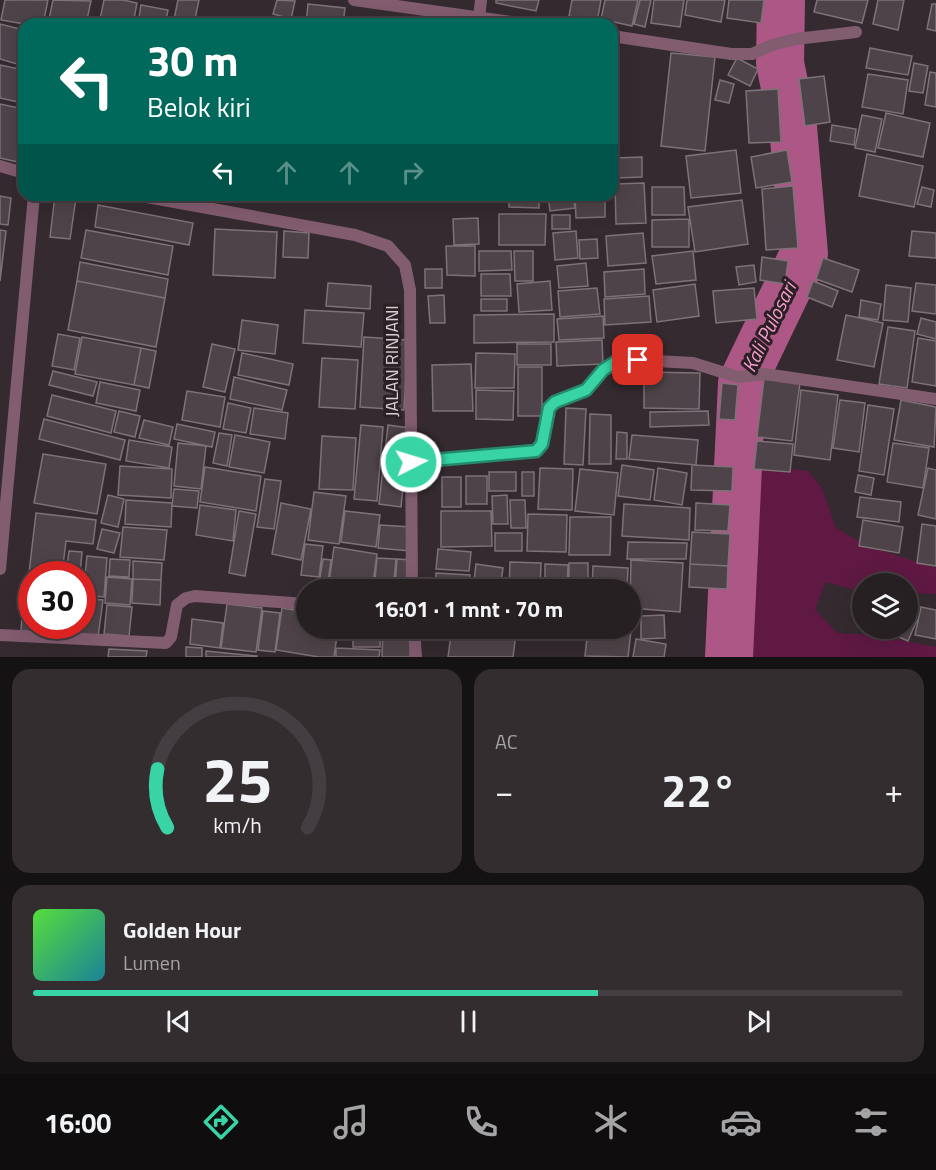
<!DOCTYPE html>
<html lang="id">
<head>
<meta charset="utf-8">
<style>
  body { margin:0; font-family:"Titillium Web",sans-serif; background:#332d30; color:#f1f3f6; height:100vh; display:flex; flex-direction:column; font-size:22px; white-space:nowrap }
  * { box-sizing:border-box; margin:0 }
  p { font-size:20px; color:#a4a3a6 }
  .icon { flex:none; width:33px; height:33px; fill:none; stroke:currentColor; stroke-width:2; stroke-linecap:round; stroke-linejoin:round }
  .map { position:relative; height:657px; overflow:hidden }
  .drawer { display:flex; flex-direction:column; gap:12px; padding:12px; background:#151213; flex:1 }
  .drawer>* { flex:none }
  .top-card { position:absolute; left:18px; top:18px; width:600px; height:183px; border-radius:18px; box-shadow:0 6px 24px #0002,0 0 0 2px #433e41; background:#00695c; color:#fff; overflow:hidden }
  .buttons { position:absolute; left:852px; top:573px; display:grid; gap:12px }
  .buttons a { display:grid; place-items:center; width:66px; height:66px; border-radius:50%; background:#272023; box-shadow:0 6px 24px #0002,0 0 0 2px #433e41; font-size:30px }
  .speed { position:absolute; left:18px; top:561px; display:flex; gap:12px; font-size:30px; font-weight:700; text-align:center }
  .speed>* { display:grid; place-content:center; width:78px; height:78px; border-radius:50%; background:#272023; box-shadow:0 6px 24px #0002,0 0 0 2px #433e41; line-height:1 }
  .speed .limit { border:9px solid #d22; background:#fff; color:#111 }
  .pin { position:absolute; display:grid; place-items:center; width:51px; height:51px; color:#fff; margin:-26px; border-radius:12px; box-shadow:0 3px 9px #0006 }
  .me { position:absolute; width:66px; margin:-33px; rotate:85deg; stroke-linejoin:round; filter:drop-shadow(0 0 4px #0008) }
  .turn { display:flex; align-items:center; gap:21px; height:126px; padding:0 30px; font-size:27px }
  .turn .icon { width:78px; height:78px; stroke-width:2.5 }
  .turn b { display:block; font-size:42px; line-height:51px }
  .lanes { display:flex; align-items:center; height:57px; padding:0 30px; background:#0003; justify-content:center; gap:30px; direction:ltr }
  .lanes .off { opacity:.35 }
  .big { font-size:45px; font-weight:700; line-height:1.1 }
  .drawer .tile { flex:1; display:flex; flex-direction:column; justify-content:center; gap:9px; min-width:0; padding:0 21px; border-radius:18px; background:#332d30 }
  .drawer .dial { align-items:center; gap:0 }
  .dial svg { height:156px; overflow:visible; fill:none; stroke:#433e41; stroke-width:7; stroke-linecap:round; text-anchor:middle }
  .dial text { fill:#f1f3f6; stroke:none }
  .song { display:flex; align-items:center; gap:18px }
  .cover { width:72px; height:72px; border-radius:9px; background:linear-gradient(135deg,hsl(110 70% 55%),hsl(190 70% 35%)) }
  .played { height:6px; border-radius:3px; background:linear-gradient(90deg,#38d4a5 65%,#433e41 65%) }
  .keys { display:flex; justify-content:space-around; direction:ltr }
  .heat { display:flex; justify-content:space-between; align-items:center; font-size:33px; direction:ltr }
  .drawer .tiles { flex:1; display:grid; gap:12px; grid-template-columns:1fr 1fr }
  .tile:last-child { grid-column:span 2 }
  .trip { position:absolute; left:296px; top:579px; width:345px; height:60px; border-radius:30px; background:#272023; box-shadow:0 6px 24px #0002,0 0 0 2px #433e41; font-weight:700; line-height:60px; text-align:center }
  .tab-bar { display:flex; height:96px; justify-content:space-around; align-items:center; background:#100d0e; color:#a4a3a6 }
  .tab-bar .icon { width:42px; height:42px }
  .tab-bar .on { color:#38d4a5 }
  .tab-bar b { font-size:27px; color:#f1f3f6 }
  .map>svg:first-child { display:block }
  .green { fill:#5f1943 }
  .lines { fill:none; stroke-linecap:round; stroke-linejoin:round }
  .river { stroke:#ad5786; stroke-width:48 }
  .building { fill:#4e4348; stroke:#7e7278; stroke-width:1.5 }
  .minor { stroke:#825c6f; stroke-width:12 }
  .route-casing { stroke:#248a6b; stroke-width:15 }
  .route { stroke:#38d4a5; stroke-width:10 }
  .labels { text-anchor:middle; stroke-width:6; stroke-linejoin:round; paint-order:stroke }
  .street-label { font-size:18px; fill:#d7d0d3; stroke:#2a2025 }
  .water-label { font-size:20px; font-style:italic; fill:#f99dcc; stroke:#2a2025 }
</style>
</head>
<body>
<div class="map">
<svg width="936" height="657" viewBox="0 0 936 657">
  <rect width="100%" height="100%" fill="#342a2f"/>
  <path class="green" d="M763,465L808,471L822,488L836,528L867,546L936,568V594L908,593V584H862V592L826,582L815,609L837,633L876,635L936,647V657H743Z"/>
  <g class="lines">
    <path class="river" d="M729,657L742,383L804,254L793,127L780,63L781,0"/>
  </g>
  <path class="building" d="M5,0H48L43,24H24L1,20Z
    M53,0L91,1L86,24H48Z
    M104,0H123L137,3L133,24H99Z
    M178,0H199L194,24H173Z
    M277,0L295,1L291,19L273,14Z
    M496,0H539L536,11L496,3Z
    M572,0H601L597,22L569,16Z
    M605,0H638L632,26L601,19Z
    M640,0H651L645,27L634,24Z
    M654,0H684L680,27L651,23Z
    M687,0H725L721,22L685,15Z
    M729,0H764L761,23L727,18Z
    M817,0H868L862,23L814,12Z
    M878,0H904L898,30L873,24Z
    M308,4L345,8L343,24H306Z
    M932,4H936V31L927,29Z
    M141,5L168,10L165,24H138Z
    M252,17L291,22V24H252Z
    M0,24L24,30V66L0,59Z
    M870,48L912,56L908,75L866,68Z
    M671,53L715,57L705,151L661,146Z
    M737,58L758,69L750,86L728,75Z
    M914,63L928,66L923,93L909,91Z
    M0,65L24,70L23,103L0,98Z
    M930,72L936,73V107L925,105Z
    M868,74L908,80L903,114L862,107Z
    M824,76L830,122L805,126L799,79Z
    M720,80L734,84L729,103L715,100Z
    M778,89L781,142L749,143L746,91Z
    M0,104L24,109V132L18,162L0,158Z
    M886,113L930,123L923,157L878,148Z
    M862,115L882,119L875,152L855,148Z
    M832,125L856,129L854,145L830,141Z
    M736,150L741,193L691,198L686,156Z
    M787,150L792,182L756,188L751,157Z
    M867,154L923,166L914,207L859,196Z
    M642,157V177L616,178L615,158Z
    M644,183L646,223L616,224L615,184Z
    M793,186L798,248L766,250L762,189Z
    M652,187H684L685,215H652Z
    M922,187L934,190L931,207L917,204Z
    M55,195L76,198L70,239L50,237Z
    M509,195H539V208L509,207Z
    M548,195H573L575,208L550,211Z
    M575,195H605V217L576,218Z
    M0,196L11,198L8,225L0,224Z
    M742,200L748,244L695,252L688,207Z
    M98,205L193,223L189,245L95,227Z
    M499,214H546L545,245H499Z
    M552,215H570V229H552Z
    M478,218L479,244L454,245L453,219Z
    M689,219V247H652V220Z
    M215,229L277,232L275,278L213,275Z
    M0,230L6,231L0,281Z
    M86,230L173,246L168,275L81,258Z
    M284,231L309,233L308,258L283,257Z
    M576,231L578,258L555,260L553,233Z
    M912,231L936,233V258L909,256Z
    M643,233L646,263L608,266L606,236Z
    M597,239L598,258L580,259L579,240Z
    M446,246H475V276L447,275Z
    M479,251H511L512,270L479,271Z
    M514,251H533V281H515Z
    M693,251L696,280L656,284L652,256Z
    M762,257L788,261L785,284L760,280Z
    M823,258L859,270L852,292L816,279Z
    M80,262L168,279L165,298L77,281Z
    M586,263L588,286L559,288L557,266Z
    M754,265L756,282L739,285L736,267Z
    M425,269H442V288H425Z
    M644,269L645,294L605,297L604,272Z
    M481,274H510L511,296H481Z
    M77,281L165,298L156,347L68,330Z
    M550,281L552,310L519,312L517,284Z
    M813,281L838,291L832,307L807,297Z
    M328,283L371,286L370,309L326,306Z
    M916,283L936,285V314L912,311Z
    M695,284L699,316L657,322L653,290Z
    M886,285L911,288L908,322L883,320Z
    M597,288L600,314L560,317L558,291Z
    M754,288L757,319L716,323L713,291Z
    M444,295L445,323H430L428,296Z
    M649,296L651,322L605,325L604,299Z
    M481,299H507V311H481Z
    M861,300L881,304L878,320L859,317Z
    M305,310L364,313L361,347L303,343Z
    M554,314V342L474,343V315Z
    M846,315L883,323L874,367L837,360Z
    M603,316L604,338L559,340L557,319Z
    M921,318L936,322V339L917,334Z
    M242,320L278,325L275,354L238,350Z
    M888,327L915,331L907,388L879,384Z
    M58,334L80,338L74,370L52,366Z
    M82,337L141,348L134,385L75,374Z
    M364,337L408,340L404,410L360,407Z
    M918,338L936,341V386L912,382Z
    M602,340L603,364L557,366L556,342Z
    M212,344L235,349L225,392L203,387Z
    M517,344H551V365H517Z
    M141,348L156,351L149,388L134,385Z
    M242,353L293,364L289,385L238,375Z
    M476,353L515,354L514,388H475Z
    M322,358L358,360L355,409L319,407Z
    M471,364L473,411H433L432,365Z
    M518,367H542V416H518Z
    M53,371L97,382L93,396L49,385Z
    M644,372L700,373L699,409L644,408Z
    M234,377L287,390L282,410L230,399Z
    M764,379L800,383L792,441L757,437Z
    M100,382L140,390L136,411L96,403Z
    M722,383L738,385L735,420L719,419Z
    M476,390L514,391L513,420L476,419Z
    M801,390L838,395L830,460L794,455Z
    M187,391L225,397L220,427L182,420Z
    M52,395L116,411L111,433L47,416Z
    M840,400L865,403L859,452L833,448Z
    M901,400L936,407L934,447L894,440Z
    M228,403L251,408L246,433L223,429Z
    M868,405L894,409L884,475L859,471Z
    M254,408L288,413L285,439L250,434Z
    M566,408L586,409L583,465L564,464Z
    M119,411L140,416L135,437L114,432Z
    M708,411L709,425L650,427V412Z
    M590,414L611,415V464H589Z
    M44,419L125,440L120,460L39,439Z
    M144,420L173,427L169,445L139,438Z
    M177,424L215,432L212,447L174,439Z
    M361,425L383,427L377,501L354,499Z
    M388,425L409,428L401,507L379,504Z
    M617,432L627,433V459H616Z
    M219,433L232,435L227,466L213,463Z
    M235,435L270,442L264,473L229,467Z
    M632,435L698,440L696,465L629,459Z
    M322,436L356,438L353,490L319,489Z
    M129,440L172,447L169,468L126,461Z
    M757,441L793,444L790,472L754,469Z
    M178,443L206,446L201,489L174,486Z
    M893,443L929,448L923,488L887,482Z
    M43,454L106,464L97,514L34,503Z
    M622,465L654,470L650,500L618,496Z
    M692,465L733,467L732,491L691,490Z
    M120,466L172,469L171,498L118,495Z
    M205,467L261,476L256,511L200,502Z
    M540,468L573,469L572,510L538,509Z
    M658,468L687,473L682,505L654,500Z
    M928,468L936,470V519L918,515Z
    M580,469L618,473L614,515L575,511Z
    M489,472H516V491H489Z
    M522,472H534V496H522Z
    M858,475L874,478L871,495L855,492Z
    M466,476H487V504H466Z
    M442,477H461V507H442Z
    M265,479L281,481L274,529L257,527Z
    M174,489L199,491L197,508L172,506Z
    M314,492L346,496L339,544L308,540Z
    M108,495L124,499L118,527L101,523Z
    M507,495L508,524H493L492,496Z
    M860,497L901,502L899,522L857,517Z
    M126,500L172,503L171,527L125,524Z
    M510,500H525L526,528H511Z
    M281,503L311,509L301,560L272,554Z
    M696,503L730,505L728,531L695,530Z
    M624,504L690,508L689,540L622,536Z
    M200,505L236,510L233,541L196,535Z
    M239,511L256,514L245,576L229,573Z
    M345,511L380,515L376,547L341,542Z
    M441,511H491L492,546L441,547Z
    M36,513L96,520L93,544L66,541L62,574L29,573Z
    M528,514L567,515L566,552L527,551Z
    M570,517H611L610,555H569Z
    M863,520L903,527L899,553L859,546Z
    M922,524L936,526V566L917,563Z
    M380,525L411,527L410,551L378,548Z
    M123,527L167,530L164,560L120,557Z
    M102,529L120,533L114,553L97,549Z
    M692,532L730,534L728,566L690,564Z
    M495,533H522V551H495Z
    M628,542L687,543L686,559H627Z
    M305,544L323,546L319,577L301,575Z
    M334,547L377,554L372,590H328Z
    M438,549L471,552L469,571L436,569Z
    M69,551L82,552L80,574H66Z
    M87,556L107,558L104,597L83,595Z
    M377,558L396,559L393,590H374Z
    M110,559L130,560L129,577L109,576Z
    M323,559L331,560L327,590H318Z
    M397,559L411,560L409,590H395Z
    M631,560L683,563L680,612L630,608Z
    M133,561L162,563L161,580L133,579Z
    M510,562L541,563L540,590H509Z
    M569,563H588V590H569Z
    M476,564L503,568L500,590H473Z
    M545,564L568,565L567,590H545Z
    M690,564L728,566L727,589L689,587Z
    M593,566L628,568L627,590H592Z
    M436,573L470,575L468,590H435Z
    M107,577L132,579L130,605L105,603Z
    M133,579L161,580L160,605L132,603Z
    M24,580L32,581V602H24Z
    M82,598L103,600L98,637L60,633L61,626H82Z
    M23,603H32V626H57L56,634L21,631Z
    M227,604L262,608L256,652L221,648Z
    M107,605L132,607L129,636L104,634Z
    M921,607L936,610V639L915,635Z
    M282,608L306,612V628H338L334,657H319L276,650Z
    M263,611L280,613L275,652L258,650Z
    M664,615L665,638L641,639V616Z
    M908,616L917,620L908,641L894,635L896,628H908Z
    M192,619L223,623L220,648L190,644Z
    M630,622H632L628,657L585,656L588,628H630Z
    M353,628H380V647H353Z
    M383,628H411L410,657H382Z
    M452,628H487L516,633L513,657H448Z
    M500,628H539V634Z
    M544,628H566V637H544Z
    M636,639L666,644L664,657H633Z
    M186,647L202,648V657H186Z
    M336,648L380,650L379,657H336Z
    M109,649L147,651L146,657H108Z
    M206,651L257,656V657H206Z"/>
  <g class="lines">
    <path class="minor" d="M354,0L525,24
      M479,18L481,0
      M612,36L731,54H752L772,45L796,39L856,32
      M0,166L24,173
      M136,195L355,235L388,246L405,265L410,290L412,590
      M411,462L536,451L542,444L549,408L555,402L586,390L603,370L620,359L693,363L738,377L765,374L936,399
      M0,569L34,195
      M414,628L416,657
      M0,635L166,643L171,637L177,605L186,598L195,596L306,604"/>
  </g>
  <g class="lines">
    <defs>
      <path id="route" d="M411,462L536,451L542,444L549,408L555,402L586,390L603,370L620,359L638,360"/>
    </defs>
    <use href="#route" class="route-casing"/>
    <use href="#route" class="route"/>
  </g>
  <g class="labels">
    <g class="street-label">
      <text transform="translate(392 361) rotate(-90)" y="6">JALAN RINJANI</text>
    </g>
    <g class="water-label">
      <text transform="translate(769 327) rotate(-64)" y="7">Kali Pulosari</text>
    </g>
  </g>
</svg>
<div class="buttons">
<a><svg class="icon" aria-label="layers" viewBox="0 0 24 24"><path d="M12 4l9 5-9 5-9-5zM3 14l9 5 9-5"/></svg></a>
</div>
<div class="speed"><div class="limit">30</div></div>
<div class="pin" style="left:638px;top:360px;background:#d93025"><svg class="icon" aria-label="arrive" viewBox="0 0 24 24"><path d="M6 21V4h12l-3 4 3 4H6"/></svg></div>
<svg class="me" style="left:411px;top:462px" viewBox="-20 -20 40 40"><circle r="17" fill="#38d4a5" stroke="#fff" stroke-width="3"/><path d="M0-11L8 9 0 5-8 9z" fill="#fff"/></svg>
<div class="trip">16:01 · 1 mnt · 70 m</div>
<div class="top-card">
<div class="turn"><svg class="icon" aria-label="left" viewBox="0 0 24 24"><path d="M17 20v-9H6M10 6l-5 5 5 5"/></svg><div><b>30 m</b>Belok kiri</div></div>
<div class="lanes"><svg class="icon" aria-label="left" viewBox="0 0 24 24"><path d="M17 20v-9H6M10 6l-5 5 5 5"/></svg><svg class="icon off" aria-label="ahead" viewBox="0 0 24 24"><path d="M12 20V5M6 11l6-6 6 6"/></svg><svg class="icon off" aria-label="ahead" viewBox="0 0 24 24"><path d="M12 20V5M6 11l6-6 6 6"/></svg><svg class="icon off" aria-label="right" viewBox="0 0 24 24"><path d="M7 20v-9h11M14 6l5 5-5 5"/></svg></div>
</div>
</div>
<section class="drawer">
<div class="tiles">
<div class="tile dial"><svg viewBox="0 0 100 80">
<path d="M14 69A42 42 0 1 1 86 69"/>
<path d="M14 69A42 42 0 0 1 9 39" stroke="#38d4a5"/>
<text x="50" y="56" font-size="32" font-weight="700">25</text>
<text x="50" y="72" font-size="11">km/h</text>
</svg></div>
<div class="tile"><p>AC</p>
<div class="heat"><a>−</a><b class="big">22°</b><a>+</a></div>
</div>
<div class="tile">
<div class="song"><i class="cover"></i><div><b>Golden Hour</b><p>Lumen</p></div></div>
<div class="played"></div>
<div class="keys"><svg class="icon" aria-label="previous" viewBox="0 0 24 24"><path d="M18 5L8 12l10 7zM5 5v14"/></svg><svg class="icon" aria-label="pause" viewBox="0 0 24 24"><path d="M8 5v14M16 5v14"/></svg><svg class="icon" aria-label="next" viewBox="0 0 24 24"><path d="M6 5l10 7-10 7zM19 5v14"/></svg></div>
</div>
</div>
</section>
<nav class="tab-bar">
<b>16:00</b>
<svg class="icon on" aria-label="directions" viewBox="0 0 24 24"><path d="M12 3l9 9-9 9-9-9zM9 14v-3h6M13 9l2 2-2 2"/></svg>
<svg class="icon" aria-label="music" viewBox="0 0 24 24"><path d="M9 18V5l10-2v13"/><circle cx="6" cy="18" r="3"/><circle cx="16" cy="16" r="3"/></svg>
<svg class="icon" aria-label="phone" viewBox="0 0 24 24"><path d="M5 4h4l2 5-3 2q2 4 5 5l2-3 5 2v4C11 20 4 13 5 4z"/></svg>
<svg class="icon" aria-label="climate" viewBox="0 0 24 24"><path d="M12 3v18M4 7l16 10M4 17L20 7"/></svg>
<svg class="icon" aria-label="car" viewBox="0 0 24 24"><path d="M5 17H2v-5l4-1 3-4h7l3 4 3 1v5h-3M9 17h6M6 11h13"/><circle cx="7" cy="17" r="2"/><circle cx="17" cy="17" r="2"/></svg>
<svg class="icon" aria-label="filters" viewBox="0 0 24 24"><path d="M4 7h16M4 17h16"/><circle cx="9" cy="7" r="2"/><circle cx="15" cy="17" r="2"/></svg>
</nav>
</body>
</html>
